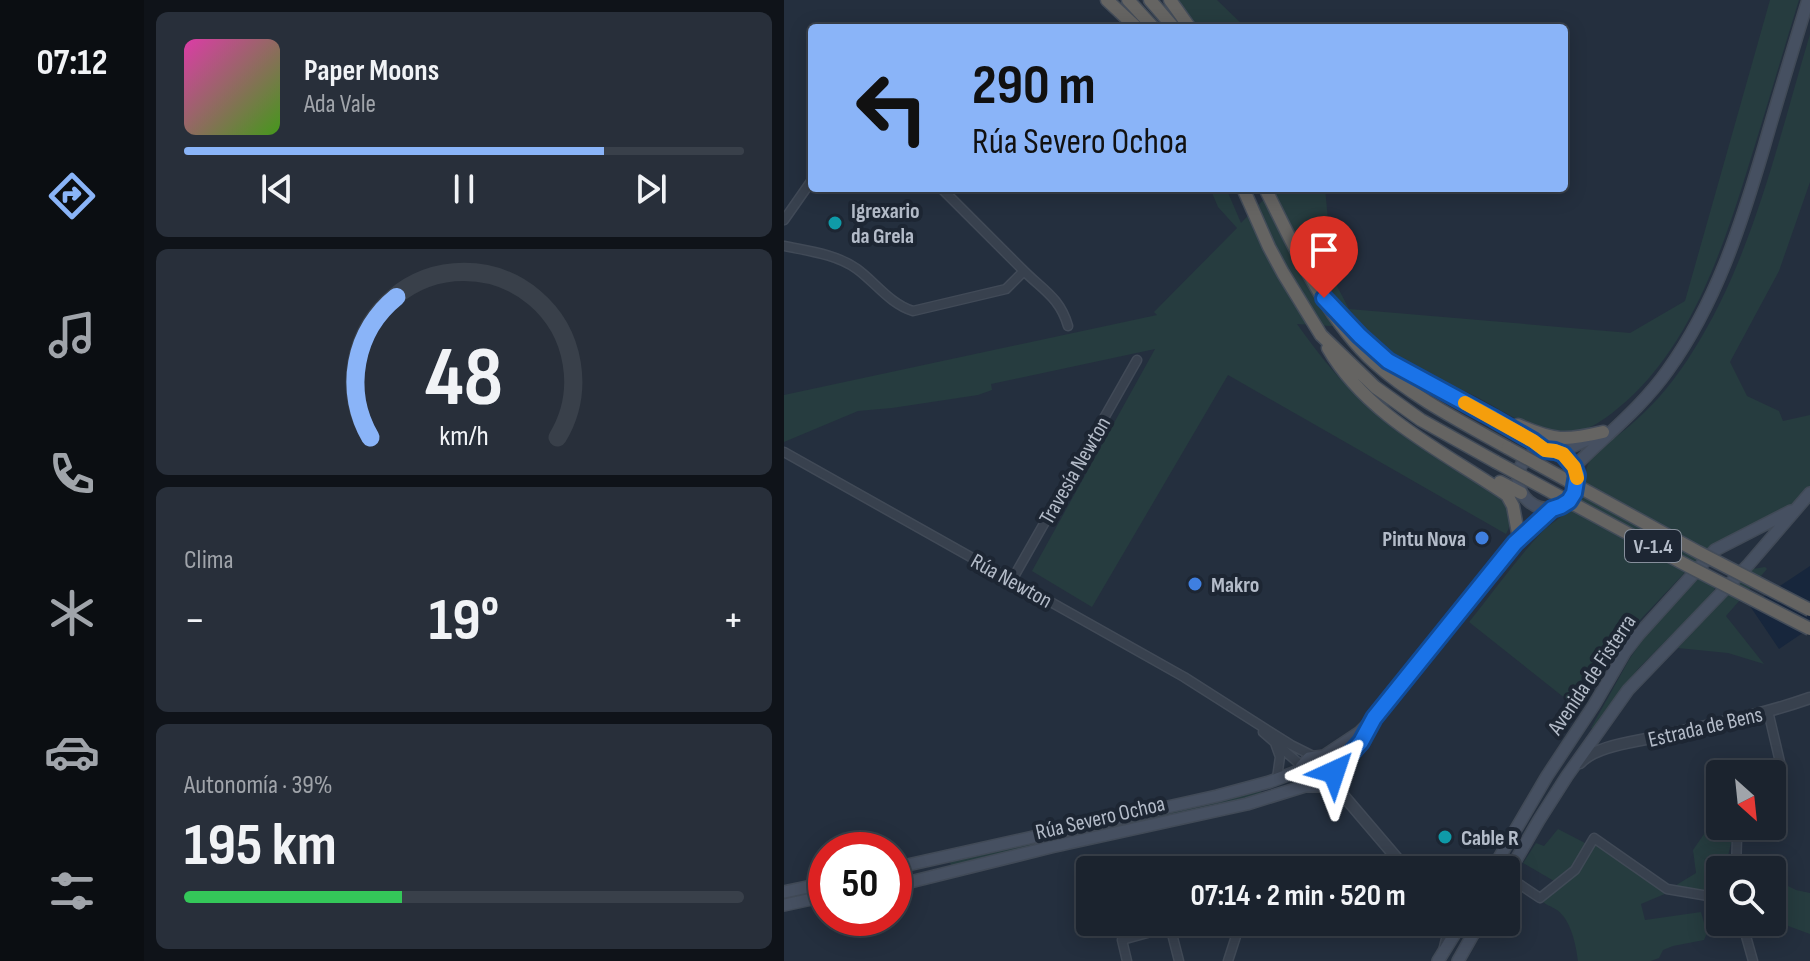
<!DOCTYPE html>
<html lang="es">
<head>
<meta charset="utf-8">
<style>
  body { margin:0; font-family:"Sofia Sans Condensed",sans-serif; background:#282f3a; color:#f1f3f6; height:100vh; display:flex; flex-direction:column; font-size:30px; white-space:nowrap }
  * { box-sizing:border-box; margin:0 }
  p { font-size:26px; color:#a0a4aa }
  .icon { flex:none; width:44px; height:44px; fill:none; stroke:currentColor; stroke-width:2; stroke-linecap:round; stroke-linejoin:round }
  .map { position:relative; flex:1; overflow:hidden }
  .sheet { display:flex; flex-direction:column; gap:12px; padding:12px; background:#0f1319; width:640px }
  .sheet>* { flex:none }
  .hud { position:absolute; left:24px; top:24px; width:760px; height:168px; border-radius:8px; box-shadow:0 4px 20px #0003,0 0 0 2px #39404a; background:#8ab4f8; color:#111; overflow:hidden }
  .needle { width:52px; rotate:153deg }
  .buttons { position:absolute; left:922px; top:760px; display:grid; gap:16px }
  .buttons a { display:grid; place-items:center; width:80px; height:80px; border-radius:8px; background:#1b232e; box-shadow:0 4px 20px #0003,0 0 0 2px #39404a; font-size:40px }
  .speed { position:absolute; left:24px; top:832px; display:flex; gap:16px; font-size:40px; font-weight:700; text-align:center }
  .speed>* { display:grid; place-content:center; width:104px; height:104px; border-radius:50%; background:#1b232e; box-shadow:0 4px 20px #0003,0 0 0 2px #39404a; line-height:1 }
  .speed .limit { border:12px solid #d22; background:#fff; color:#111 }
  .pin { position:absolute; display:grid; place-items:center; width:68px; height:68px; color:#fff; margin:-82px -34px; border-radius:50% 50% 50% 0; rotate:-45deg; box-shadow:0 0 8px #0007 }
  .pin .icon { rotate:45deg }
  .me { position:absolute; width:88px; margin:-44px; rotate:42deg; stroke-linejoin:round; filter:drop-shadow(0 0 6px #0008) }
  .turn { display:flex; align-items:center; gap:28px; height:168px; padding:0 32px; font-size:36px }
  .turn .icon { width:104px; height:104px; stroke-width:2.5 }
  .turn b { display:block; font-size:56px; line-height:68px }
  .big { font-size:60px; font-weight:700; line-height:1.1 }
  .sheet .card { flex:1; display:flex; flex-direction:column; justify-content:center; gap:12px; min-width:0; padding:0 28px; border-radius:12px; background:#282f3a }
  .sheet .dial { align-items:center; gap:0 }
  .dial svg { height:208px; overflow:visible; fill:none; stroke:#39404a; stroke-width:7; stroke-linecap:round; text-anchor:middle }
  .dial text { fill:#f1f3f6; stroke:none }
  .song { display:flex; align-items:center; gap:24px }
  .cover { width:96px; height:96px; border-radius:12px; background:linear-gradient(135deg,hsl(320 70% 55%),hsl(100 70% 35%)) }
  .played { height:8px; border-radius:4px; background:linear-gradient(90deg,#8ab4f8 75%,#39404a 75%) }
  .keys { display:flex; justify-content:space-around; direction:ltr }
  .heat { display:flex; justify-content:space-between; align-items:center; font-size:44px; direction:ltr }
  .charge { height:12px; border-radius:6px; background:linear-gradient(90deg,#34c759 39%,#39404a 0) }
  .trip { position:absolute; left:292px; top:856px; width:444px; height:80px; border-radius:8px; background:#1b232e; box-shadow:0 4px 20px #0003,0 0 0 2px #39404a; font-weight:700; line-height:80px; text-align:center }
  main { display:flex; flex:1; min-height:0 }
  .dock { display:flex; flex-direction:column; width:144px; justify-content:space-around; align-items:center; background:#0b0e12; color:#a0a4aa }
  .dock .icon { width:56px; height:56px }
  .dock .active { color:#8ab4f8 }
  .dock b { font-size:36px; color:#f1f3f6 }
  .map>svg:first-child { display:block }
  .green { fill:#263c3f }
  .water { fill:#17263c }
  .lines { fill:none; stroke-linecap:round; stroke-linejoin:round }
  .minor-casing { stroke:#414a57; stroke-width:11 }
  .tertiary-casing { stroke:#414a57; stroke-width:13 }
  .secondary-casing { stroke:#414a57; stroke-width:14 }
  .trunk-casing { stroke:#434c59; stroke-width:15 }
  .minor { stroke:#38414e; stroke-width:8 }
  .tertiary { stroke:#38414e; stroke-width:10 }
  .secondary { stroke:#465061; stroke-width:11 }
  .trunk { stroke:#656462; stroke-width:12 }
  .trunk-bridge-casing { stroke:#434c59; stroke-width:15; stroke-linecap:butt }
  .trunk-bridge { stroke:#656462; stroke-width:12 }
  .route-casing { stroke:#114b97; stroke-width:20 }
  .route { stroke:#1a73e8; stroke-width:14 }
  .slow { stroke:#f59e0b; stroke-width:14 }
  .culture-dot { fill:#0f9aa8; stroke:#1d2633; stroke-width:3 }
  .shop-dot { fill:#3f7fe0; stroke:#1d2633; stroke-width:3 }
  .labels { text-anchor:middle; stroke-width:8; stroke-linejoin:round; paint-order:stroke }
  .shield { fill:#1d2633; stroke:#878f9c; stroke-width:2 }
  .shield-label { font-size:20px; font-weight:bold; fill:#b4bcc9 }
  .poi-label { font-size:22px; font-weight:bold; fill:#b4bcc9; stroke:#1d2633; text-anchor:start }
  .street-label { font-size:22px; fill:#b4bcc9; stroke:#1d2633 }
</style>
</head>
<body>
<main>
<nav class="dock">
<b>07:12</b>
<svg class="icon active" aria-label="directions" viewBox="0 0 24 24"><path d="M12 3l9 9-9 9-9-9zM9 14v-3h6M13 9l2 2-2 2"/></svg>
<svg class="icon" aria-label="music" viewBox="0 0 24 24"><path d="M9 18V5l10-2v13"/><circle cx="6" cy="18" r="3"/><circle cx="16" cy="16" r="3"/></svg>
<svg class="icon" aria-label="phone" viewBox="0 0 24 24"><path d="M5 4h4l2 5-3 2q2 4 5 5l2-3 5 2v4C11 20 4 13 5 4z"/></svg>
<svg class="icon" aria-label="climate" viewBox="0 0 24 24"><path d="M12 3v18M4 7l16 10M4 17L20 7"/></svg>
<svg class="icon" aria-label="car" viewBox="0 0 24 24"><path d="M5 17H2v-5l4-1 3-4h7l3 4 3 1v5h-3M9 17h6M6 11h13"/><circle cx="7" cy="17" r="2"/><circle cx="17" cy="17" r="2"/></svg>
<svg class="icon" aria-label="filters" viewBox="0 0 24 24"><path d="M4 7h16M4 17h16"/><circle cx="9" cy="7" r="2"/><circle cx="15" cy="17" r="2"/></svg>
</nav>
<section class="sheet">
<div class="card">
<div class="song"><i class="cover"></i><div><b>Paper Moons</b><p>Ada Vale</p></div></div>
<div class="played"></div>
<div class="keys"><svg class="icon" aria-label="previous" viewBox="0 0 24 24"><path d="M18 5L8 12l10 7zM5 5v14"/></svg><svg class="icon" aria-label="pause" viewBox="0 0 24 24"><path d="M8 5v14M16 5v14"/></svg><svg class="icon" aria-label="next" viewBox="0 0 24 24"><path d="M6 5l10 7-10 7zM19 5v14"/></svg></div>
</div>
<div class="card dial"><svg viewBox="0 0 100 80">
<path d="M14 69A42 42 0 1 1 86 69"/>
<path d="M14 69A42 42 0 0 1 24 15" stroke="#8ab4f8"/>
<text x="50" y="56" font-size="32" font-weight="700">48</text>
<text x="50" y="72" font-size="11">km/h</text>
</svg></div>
<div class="card"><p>Clima</p>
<div class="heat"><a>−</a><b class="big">19°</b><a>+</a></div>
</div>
<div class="card"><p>Autonomía · 39%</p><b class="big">195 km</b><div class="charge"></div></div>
</section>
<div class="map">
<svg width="1026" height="961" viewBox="0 0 1026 961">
  <rect width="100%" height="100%" fill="#242f3e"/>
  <path class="green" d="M394,0H433L462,28H412Z
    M986,0H1015C1000,48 986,97 971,145C943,236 910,348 833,409C819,421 799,434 779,434C753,434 716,409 691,396C668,385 643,376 620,363C605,354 592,340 579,328L513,324C535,355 558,384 587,409C624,441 668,466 710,493C723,504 732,517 722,534L444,375L308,607L248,571L371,349L207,384L208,390L194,395L108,408L74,411L0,442V395L373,315L370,312L453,228L434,207L426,188H442L457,223L491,188H541L547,252L542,265L565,309L846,333L901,301Z
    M1026,34V182L995,271L946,362L963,396L995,411L999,421L1026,415V486L1006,507L924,548L840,637L787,703L685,622C709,592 731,561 757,533C767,522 787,512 794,501C803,488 798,468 809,456C822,443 838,433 851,421C874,401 893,377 909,351C968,259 995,138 1026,34Z
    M981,567L983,569L942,616L980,664L944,653L894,648L968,569Z
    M916,578L932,585L929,593L854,669L809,729L807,728L846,658L864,632L910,582Z
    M477,791L478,795L450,802L167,866L166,861Z
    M934,818L936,819V826H951L944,856L973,870H936V901L883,893L857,904L861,920L917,912L923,933L920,940L889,946L879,950L875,958L867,961H794C792,945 787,920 773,910C766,905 761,906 756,898L770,881L739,863L752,843L760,846L774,829L801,843L807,834L889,887L912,873L909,850L927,824L921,819Z
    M988,878L1012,890L1026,893V934L988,920Z"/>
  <path class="water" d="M1026,566V628L995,649L966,606Z"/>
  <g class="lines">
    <defs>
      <path id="minor" d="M0,220L28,180
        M0,246C24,251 52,254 73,269C91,282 106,304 129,311L222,289L240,271L157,188
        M240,271C259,290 276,298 284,326
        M0,452L400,677L507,745L529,756
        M228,580L353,360
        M984,711L996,762L988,776
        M479,732L518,766
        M491,743L496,757L493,778
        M952,870L953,837L960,826
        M723,876L756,898L791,870L810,838L883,889L936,898
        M958,922L969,961
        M386,926L395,961
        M343,961L338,940L403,922
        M444,961L454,930L451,922"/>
      <path id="tertiary" d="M796,763C812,745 853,742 876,736C926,725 978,715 1026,698
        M549,776L559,795L623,870
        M660,922L664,935L661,947"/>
      <path id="secondary" d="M773,451L781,450L809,437
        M790,467C822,435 858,407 884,370C932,303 957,225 980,147C994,98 1009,49 1024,0
        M540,756L576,732L590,718C624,677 658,636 691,594C705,577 717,557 733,541C743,531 754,521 765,512C773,506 783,505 789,495C801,473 783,447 758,451C721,458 729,510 768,509
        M550,772L577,742L584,729
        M110,868L433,796L485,782L517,770
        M708,870L763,776L810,705L841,652L855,634L931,550L1007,511
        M722,877L755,820L783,776L844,690L965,564L1026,493
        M110,886L267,847L463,804L521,786H536L547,780L549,776V766L540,756L525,758L517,767L521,779L530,785
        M0,892L42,883
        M0,905L42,896
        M654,961L678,922
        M674,961L696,922"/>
      <path id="trunk" d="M323,0L353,28
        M344,0L370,28
        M366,0L390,28
        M386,0L406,28
        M459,188L485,247L499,273L537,335L591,387L637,420L712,462
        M481,188C510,246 542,319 591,363C630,398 678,422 724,448
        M577,338C630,388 704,406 761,450
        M544,348C583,416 660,452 723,495L729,506L734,533
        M734,425C771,441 781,441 819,432
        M716,482L737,493"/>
    </defs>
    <use href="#minor" class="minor-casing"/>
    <use href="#tertiary" class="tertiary-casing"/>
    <use href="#secondary" class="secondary-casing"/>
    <use href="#trunk" class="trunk-casing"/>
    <use href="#minor" class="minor"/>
    <use href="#tertiary" class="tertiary"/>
    <use href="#secondary" class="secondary"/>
    <use href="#trunk" class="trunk"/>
    <defs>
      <path id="trunk-bridge" d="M724,448L914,552L1026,610
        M712,462L904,566L1026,629"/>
    </defs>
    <use href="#trunk-bridge" class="trunk-bridge-casing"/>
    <use href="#trunk-bridge" class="trunk-bridge"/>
  </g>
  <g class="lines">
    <defs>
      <path id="route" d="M540,298L576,336L604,361L709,418L749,441L761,450L771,451L779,454L790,467L793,475L790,493L785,501L777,506L768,509L731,543L590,718L577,742L550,772"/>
    </defs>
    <use href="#route" class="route-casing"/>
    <use href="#route" class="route"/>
    <path class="slow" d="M681,403L749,441L761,450L771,451L779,454L790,467L793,478"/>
  </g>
  <g class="culture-dot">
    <circle cx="51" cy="223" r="8"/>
    <circle cx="661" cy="837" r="8"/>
  </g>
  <g class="shop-dot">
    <circle cx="698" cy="538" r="8"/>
    <circle cx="411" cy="584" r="8"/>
  </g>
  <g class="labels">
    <rect class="shield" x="841" y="530" width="56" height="32" rx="6"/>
    <g class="shield-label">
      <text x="869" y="553">V-1.4</text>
    </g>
    <g class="poi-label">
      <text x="67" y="218">Igrexario<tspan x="67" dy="25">da Grela</tspan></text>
      <text x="682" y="546" text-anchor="end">Pintu Nova</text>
      <text x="427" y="592">Makro</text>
      <text x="677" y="845">Cable R</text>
    </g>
    <g class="street-label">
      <text transform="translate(290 470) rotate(-60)" y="8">Travesía Newton</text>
      <text transform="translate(228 580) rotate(29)" y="8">Rúa Newton</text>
      <text transform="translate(807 674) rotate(-56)" y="8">Avenida de Fisterra</text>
      <text transform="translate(921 726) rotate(-13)" y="8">Estrada de Bens</text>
      <text transform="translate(316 817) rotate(-13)" y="8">Rúa Severo Ochoa</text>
    </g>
  </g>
</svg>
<div class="buttons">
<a><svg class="needle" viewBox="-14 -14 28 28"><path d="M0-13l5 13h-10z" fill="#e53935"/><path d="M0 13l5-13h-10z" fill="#a0a4aa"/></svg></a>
<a><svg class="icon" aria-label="search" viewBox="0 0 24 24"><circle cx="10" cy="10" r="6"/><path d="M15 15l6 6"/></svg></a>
</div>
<div class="speed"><div class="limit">50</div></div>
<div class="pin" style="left:540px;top:298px;background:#d93025"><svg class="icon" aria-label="arrive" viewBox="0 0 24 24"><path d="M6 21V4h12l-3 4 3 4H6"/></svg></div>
<svg class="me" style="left:550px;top:772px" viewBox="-20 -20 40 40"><path d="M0-17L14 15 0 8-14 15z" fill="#1a73e8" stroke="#fff" stroke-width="4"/></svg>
<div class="trip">07:14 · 2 min · 520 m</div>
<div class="hud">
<div class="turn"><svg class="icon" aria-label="left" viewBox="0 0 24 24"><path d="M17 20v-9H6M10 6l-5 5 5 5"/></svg><div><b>290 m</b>Rúa Severo Ochoa</div></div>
</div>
</div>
</main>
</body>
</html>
